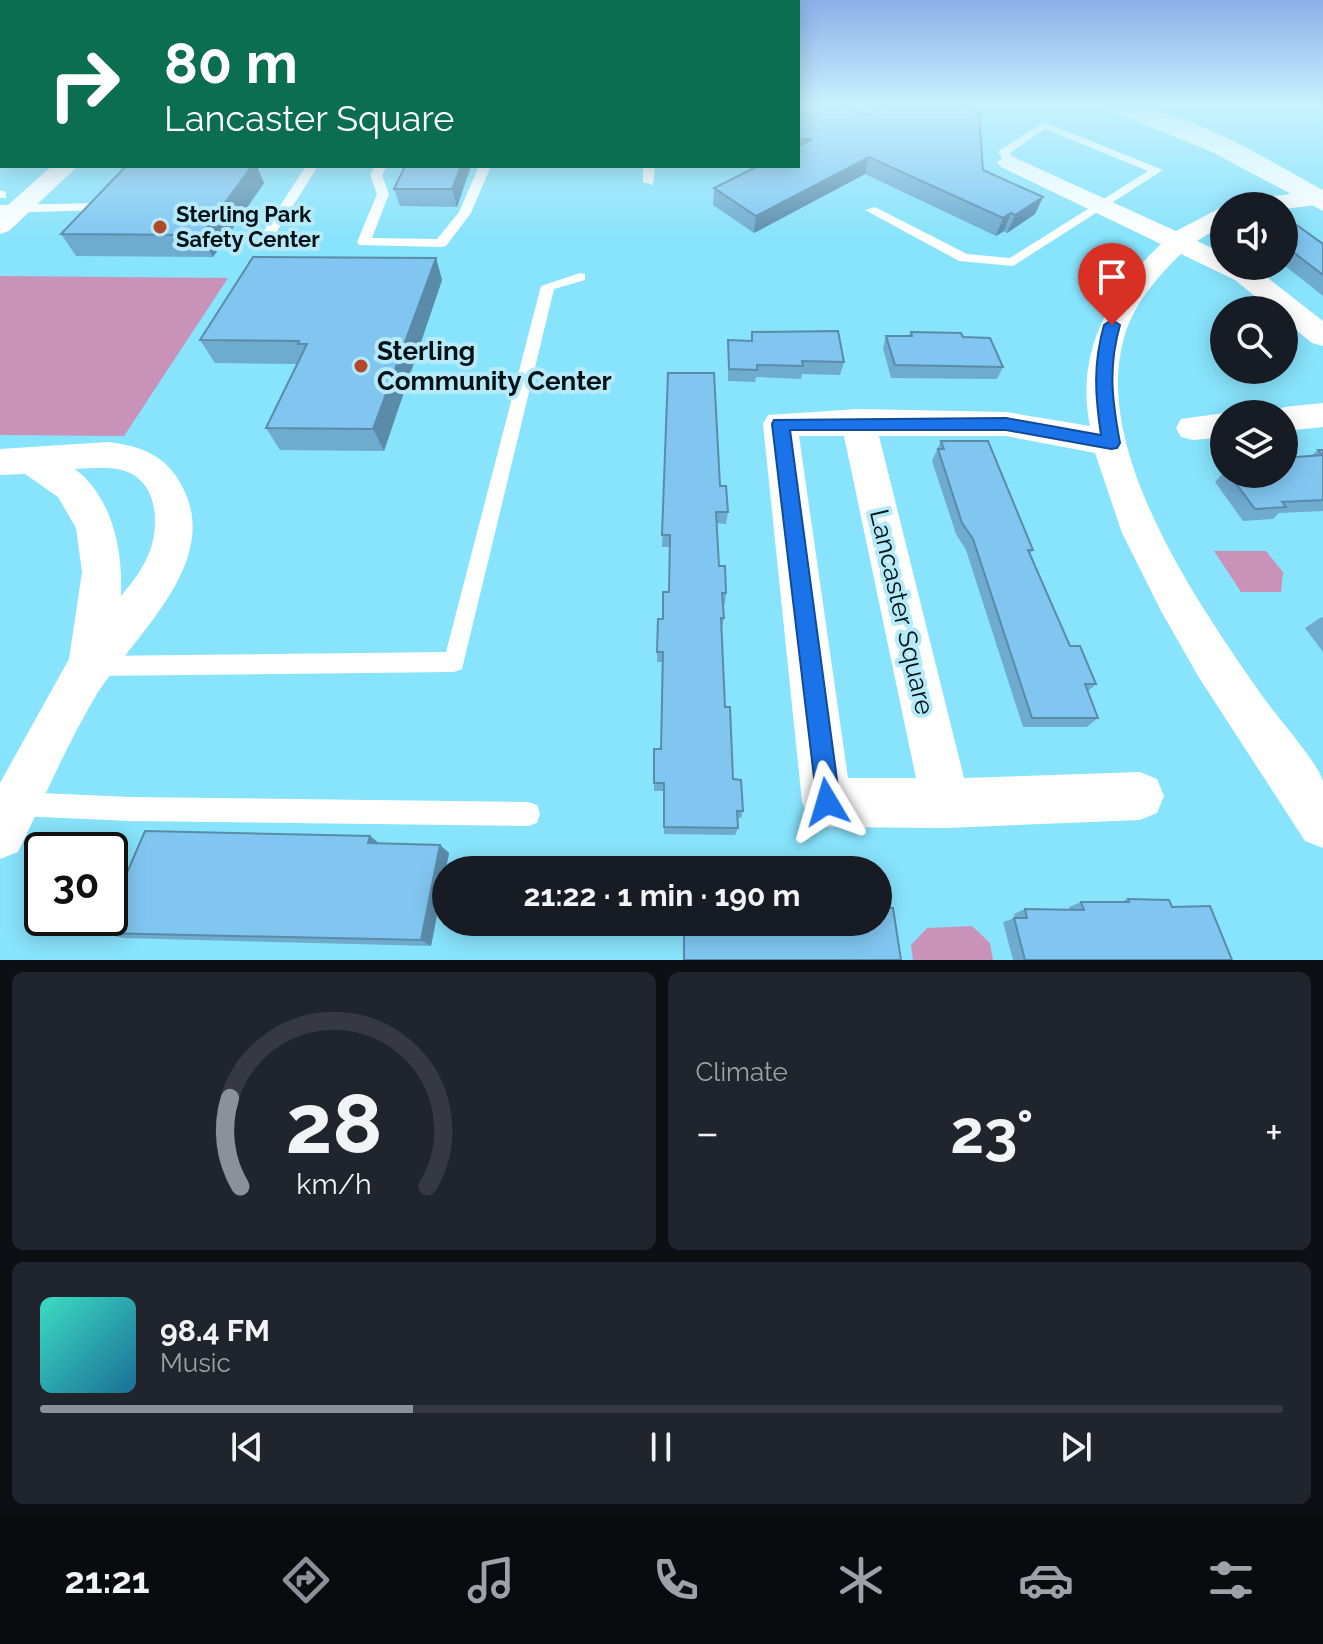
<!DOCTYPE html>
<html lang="en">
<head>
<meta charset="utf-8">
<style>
  body { margin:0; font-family:Raleway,sans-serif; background:#20242c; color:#f1f3f6; height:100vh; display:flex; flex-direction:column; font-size:30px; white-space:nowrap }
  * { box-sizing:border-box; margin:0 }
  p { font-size:26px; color:#9ea1a6 }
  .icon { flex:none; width:44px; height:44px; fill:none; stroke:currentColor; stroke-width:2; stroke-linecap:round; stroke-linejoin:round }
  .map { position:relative; height:960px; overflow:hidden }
  .side { display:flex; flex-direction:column; gap:12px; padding:12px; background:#0d0f14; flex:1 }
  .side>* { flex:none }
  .guide { position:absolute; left:0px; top:0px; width:800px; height:168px; box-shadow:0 4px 20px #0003; background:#0b6e4f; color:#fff; overflow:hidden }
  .fabs { position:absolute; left:1210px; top:192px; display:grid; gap:16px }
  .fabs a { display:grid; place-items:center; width:88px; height:88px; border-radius:50%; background:#171b24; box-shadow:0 4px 20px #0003; font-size:40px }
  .speed { position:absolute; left:24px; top:832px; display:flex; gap:16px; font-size:40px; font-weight:700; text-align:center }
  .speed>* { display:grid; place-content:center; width:104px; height:104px; border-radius:50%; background:#171b24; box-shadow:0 4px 20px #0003; line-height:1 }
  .speed .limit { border:4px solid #111; border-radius:12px; background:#fff; color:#111 }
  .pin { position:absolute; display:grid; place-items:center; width:68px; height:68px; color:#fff; margin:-82px -34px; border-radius:50% 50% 50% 0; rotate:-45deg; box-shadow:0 0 8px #0007 }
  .pin .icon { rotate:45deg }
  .me { position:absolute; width:88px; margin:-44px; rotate:353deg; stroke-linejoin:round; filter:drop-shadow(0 0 6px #0008) }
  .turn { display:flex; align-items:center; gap:28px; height:168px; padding:0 32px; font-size:36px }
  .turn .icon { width:104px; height:104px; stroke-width:2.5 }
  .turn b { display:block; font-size:56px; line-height:68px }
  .big { font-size:60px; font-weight:700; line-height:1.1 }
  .side .widget { flex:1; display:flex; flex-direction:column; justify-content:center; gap:12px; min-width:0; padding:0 28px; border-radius:12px; background:#20242c }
  .side .dial { align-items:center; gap:0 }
  .dial svg { height:208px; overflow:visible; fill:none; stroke:#363941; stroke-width:7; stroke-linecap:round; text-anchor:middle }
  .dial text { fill:#f1f3f6; stroke:none }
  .song { display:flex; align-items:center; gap:24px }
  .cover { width:96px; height:96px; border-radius:12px; background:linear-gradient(135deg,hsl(170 70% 55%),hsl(200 70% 35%)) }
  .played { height:8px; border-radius:4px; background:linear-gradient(90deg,#8c9099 30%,#363941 30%) }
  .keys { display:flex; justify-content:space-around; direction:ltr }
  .heat { display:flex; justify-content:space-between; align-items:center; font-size:44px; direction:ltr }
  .side .tiles { flex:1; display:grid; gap:12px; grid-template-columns:1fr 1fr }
  .widget:last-child { grid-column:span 2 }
  .trip { position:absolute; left:432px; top:856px; width:460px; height:80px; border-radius:40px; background:#171b24; box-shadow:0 4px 20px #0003; font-weight:700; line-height:80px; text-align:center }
  .dock { display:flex; height:128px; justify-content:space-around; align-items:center; background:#090b0e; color:#9ea1a6 }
  .dock .icon { width:56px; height:56px }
  .dock .on { color:#8c9099 }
  .dock b { font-size:36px; color:#f1f3f6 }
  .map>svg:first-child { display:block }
  .green { fill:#c993b9 }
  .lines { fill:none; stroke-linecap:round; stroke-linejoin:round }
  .lane { fill:#fff; fill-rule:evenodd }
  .street { fill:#fff; fill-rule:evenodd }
  .secondary { fill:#fff; fill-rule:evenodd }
  .wall { fill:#6faacf }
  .shaded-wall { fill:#5a8ba9 }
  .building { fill:#81c6f1; stroke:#5a8ba9; stroke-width:2 }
  .route { fill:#1a73e8; stroke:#114b97; stroke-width:2 }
  .poi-dot { fill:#b14928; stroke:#b7eaf9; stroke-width:3 }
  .labels { text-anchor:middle; stroke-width:8; stroke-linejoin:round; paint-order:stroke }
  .far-poi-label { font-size:22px; font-weight:bold; fill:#011217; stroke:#b7eaf9; text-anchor:start }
  .poi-label { font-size:26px; font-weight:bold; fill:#011217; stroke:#b7eaf9; text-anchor:start }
  .street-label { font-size:26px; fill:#011217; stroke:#b7eaf9 }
</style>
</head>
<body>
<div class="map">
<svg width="1323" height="960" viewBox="0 0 1323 960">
  <rect width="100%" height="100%" fill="#88e3fc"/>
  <path class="green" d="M0,276L228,278L124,436L0,435Z
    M1214,551H1266L1283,572L1281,592H1241Z
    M972,926L990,943L993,960H913L911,945L927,928Z"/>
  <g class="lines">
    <path class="lane" d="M1044,122L1163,170L1013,266L959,261L865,210L875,207L967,254L1010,258L1148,171L1045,129L1010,153L1013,164H1005L998,152L1000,150Z
      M306,166H318L269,244H259L257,241Z
      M375,166H387L382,175L389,194L372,238L437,239L459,212L479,166H491L471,213L446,246L441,247L359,245L357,242L377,194L370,175Z
      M643,166H655L653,185L643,182Z
      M0,190L6,192V198H0Z
      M98,203L102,204V210L0,213V205Z
      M580,273L585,274V280L554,289L462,669L454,672L92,676L84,673L81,666L84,659L92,656L446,652L541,286Z
      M19,792L130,797L528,802L537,805L540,814L537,823L528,826L130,821L19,816L10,813L7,804L10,795Z"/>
    <path class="street" d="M1009,155L1176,231L1224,206V224L1197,241L1224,254V266L1255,268L1323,321V346L1312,343L1284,320V310H1272L1235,280L1181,254C1157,277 1133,305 1124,338C1091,452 1201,608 1263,697C1276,715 1318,763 1323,781C1323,800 1323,828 1323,848L1305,841L1198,676L1161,611L1122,533L1095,453L1006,436H879L964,778L1140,772L1157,779L1164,796L1157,813L1140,820L946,828L827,827L810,819L802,802L763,424L768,415L858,409L1006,412L1090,426C1075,353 1109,293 1161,244L1001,167L997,162ZM799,436H844L916,778H848Z
      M52,166H78L9,231L0,234V212Z
      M1316,191L1323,192V204L1284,209V206H1237L1249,199Z
      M1323,403V427L1284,431V414H1270L1284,407Z
      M1224,413L1228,414H1224V437L1193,440L1181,437L1176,428L1181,419Z
      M108,442C141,446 166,455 182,486C224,564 130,638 94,699C65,748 43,801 18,852L0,859V783L69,659L82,572L76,528L58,497L25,474L0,475V449ZM75,469C91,468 110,466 125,471C161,483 160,533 146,560C140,573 130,585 121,596C123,551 113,498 75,469Z"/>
    <path class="secondary" d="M1102,104C1175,100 1260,156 1323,190V211L1212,152L1106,109Z"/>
  </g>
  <path class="wall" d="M798,104L863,116L972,111L983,170L1043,197L1035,214L1007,233L1004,231L996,236L865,174L754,233L713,205L714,188L798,166Z
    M405,166H471L457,207L400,206L394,189Z
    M264,183L213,257L76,256L61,234Z
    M1284,236L1323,244V296L1284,265Z
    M436,258L442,280L384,451L280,450L266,428L298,364L215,363L200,340Z
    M1224,319V356L1212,352Z
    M752,332L844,362L840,375L802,374L801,379L756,377L755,382L728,381V340L751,341Z
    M911,332L963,337L1003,367L997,379L891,378L883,348L886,336H909Z
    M668,373L728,512L726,524L717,523L719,566L726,593L725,604H723L724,618L722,628H721L725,707L733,779L743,811L741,818H737L738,828L735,835L664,834V791H654V783L661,749L662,662H657L658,619H663L669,592L670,547H662Z
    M941,441L1033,550L1030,554L1070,646L1096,684L1088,691L1098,718L1087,727H1023L966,550L956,534L932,461Z
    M1318,450H1323V511L1279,513L1273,519L1243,521L1215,482L1224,472V474H1284L1312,455Z
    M1323,617V652L1305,628L1320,618Z
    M370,836L380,844L440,845L449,853L431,946L123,938L101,933Z
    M1128,899L1172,907L1232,960H1013L1003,922L1015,918L1014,914L1025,909L1070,910L1069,907L1081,902H1120Z"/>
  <path class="shaded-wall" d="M972,104H974L969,119L964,108Z
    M869,157L865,174L754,233L756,216Z
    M252,166H257L264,183L213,257L201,235Z
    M461,166H471L457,207L452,189Z
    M1043,197L1035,214L1007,233L1015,215Z
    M1011,213L1004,231L996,236L1003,218Z
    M436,258L442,280L384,451L373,429Z
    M370,836L381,845L368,843Z
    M440,845L449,853L431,946L421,940Z"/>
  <path class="building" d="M798,104H835L863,116L891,104H972L964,108L979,114L983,170L1043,197L1015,215L1011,213L1003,218L869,157L756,216L714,188L758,166H798V146L812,139H798Z
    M126,166H252L201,235L61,234Z
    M405,166H461L452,189H394Z
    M1294,223L1323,244V275L1284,245V236Z
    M253,257L436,258L373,429L266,428L307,344H298L299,341L200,340Z
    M1235,303L1257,310H1232Z
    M838,331L844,362L802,361L803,366L757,365V370L729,369L728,340L752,341V332Z
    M911,332L961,333L963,337L990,338L1003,367L895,365L886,336H912Z
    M668,373H714L720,486H726L728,512H716L719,566H725L726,593H722L724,618H721L725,707H730L733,779L741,780L743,811H737L738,828L664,827V783H654V749H661L663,652H657L658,619H663V592H669L670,535H662Z
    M941,441H988L1033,550H1028L1070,646H1080L1096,684H1085L1098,718H1032L973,539L962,523L938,449H944Z
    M1318,450H1323V500L1282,502L1286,507L1255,509L1229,474H1284V458L1322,455Z
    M145,831L370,836L368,843L440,845L421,940L101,933L107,918H110V912Z
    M1128,899L1169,900L1172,907L1210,906L1232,960H1025L1014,918H1027L1025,909L1084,910L1081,902H1129Z
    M878,907L893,908L901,960H684V922H878Z"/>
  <linearGradient id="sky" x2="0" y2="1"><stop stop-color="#8bb0e9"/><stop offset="0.44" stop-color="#c9f2fe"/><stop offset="1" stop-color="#c9f2fe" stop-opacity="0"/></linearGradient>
  <rect width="1323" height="238" fill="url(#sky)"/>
  <path class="route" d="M1112,320L1120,325C1108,367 1112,400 1120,443L1117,448L1111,449L1006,430H790L840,802L836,811L827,815L818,811L772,424L774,420L1006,418L1101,435C1095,395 1093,364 1104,325Z"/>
  <g class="poi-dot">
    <circle cx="160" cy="227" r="8"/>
    <circle cx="361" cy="366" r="8"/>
  </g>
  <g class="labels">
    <g class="far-poi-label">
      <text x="176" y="222">Sterling Park<tspan x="176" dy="25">Safety Center</tspan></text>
    </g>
    <g class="poi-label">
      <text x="377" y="360">Sterling<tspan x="377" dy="30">Community Center</tspan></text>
    </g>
    <g class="street-label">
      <text transform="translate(902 612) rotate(77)" y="9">Lancaster Square</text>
    </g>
  </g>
</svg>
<div class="fabs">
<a><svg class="icon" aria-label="sound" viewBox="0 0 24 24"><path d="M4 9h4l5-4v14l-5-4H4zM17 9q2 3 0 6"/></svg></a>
<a><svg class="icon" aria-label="search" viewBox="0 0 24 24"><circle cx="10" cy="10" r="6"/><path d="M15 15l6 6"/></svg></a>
<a><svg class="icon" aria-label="layers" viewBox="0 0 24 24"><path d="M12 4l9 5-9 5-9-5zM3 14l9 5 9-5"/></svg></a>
</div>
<div class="speed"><div class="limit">30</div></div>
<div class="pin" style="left:1112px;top:325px;background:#d93025"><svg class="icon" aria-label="arrive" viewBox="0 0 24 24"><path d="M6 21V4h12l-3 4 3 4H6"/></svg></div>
<svg class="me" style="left:827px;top:802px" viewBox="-20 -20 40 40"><path d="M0-17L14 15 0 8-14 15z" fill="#1a73e8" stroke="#fff" stroke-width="4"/></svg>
<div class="trip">21:22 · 1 min · 190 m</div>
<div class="guide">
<div class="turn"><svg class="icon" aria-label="right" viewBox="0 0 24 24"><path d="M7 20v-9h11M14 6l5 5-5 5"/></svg><div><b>80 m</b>Lancaster Square</div></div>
</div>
</div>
<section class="side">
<div class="tiles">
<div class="widget dial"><svg viewBox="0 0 100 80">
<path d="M14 69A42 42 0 1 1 86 69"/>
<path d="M14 69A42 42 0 0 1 10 35" stroke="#8c9099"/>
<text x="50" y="56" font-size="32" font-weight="700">28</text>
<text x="50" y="72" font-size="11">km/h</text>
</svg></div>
<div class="widget"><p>Climate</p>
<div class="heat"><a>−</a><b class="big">23°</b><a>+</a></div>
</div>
<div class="widget">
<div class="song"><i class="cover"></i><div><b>98.4 FM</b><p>Music</p></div></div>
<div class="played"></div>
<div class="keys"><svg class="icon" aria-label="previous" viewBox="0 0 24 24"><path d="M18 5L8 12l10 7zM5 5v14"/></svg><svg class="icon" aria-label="pause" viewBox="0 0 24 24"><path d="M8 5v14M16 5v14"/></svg><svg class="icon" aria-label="next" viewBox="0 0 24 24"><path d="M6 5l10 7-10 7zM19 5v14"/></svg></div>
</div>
</div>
</section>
<nav class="dock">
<b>21:21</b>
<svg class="icon on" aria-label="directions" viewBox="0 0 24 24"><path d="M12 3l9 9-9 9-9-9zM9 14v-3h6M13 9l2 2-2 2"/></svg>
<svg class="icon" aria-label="music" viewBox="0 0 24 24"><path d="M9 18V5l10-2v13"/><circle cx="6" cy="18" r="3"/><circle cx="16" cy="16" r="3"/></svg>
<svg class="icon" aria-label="phone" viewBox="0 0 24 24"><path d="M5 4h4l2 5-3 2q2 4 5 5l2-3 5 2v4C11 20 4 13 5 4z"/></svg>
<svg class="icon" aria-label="climate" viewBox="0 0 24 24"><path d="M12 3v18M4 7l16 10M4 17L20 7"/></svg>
<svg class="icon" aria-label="car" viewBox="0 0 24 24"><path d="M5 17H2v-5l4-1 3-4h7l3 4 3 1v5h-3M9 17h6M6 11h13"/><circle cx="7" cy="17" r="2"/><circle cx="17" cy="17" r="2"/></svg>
<svg class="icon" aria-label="filters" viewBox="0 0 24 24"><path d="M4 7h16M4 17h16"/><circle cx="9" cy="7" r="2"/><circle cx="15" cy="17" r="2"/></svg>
</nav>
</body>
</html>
